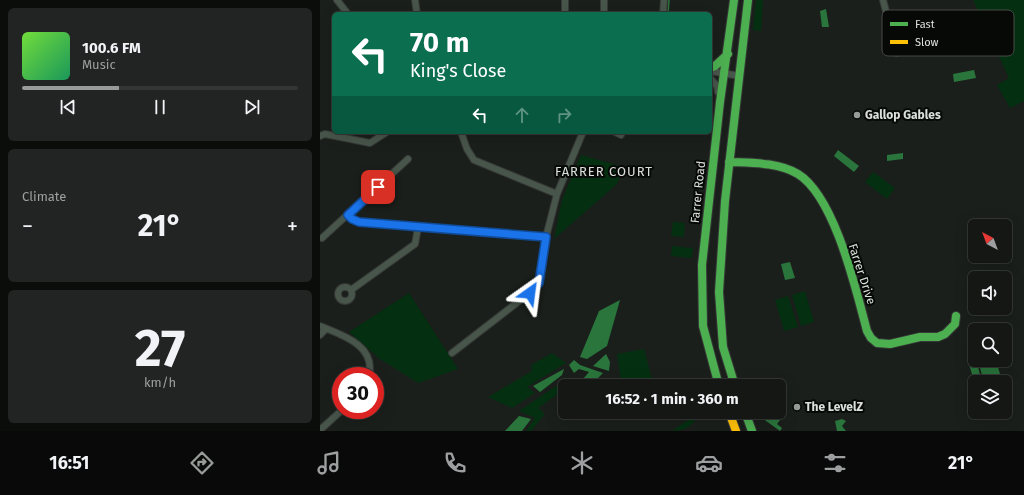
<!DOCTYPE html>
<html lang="en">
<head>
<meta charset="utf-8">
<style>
  body { margin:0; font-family:"Fira Sans",sans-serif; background:#212422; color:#f1f3f6; height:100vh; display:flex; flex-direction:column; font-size:15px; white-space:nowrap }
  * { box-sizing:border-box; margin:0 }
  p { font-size:13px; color:#9d9fa0 }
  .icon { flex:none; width:22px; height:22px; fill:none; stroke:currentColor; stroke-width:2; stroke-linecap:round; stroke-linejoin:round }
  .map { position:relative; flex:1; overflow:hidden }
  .panel { display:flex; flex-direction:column; gap:8px; padding:8px; background:#0b0d0b; width:320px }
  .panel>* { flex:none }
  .hud { position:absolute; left:12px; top:12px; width:380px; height:122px; border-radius:6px; box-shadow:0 4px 16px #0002,0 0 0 1px #333634; background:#0b6e4f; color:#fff; overflow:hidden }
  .needle { width:26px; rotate:319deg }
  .controls { position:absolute; left:648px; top:219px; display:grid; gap:8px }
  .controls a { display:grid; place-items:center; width:44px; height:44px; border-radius:6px; background:#141714; box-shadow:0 4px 16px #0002,0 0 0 1px #333634; font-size:20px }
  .speed { position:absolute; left:12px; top:367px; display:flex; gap:8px; font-size:20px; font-weight:700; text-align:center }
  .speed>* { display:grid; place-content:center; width:52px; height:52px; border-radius:50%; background:#141714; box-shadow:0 4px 16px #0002,0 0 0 1px #333634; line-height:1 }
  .speed .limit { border:6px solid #d22; background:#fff; color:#111 }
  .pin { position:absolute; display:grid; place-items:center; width:34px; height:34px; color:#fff; margin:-17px; border-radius:8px; box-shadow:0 2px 6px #0006 }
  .me { position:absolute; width:44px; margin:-22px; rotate:31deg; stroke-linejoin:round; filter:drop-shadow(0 0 3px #0008) }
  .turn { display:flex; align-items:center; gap:14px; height:84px; padding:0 12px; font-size:18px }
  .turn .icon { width:52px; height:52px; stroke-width:2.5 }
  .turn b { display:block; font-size:28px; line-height:34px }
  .lanes { display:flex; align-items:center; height:38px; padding:0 12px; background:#0003; justify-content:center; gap:20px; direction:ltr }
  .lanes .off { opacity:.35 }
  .big { font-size:30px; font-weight:700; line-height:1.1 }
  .panel .card { flex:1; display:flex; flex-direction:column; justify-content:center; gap:6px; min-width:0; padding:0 14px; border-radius:6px; background:#212422 }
  .panel .dial { align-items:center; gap:0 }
  .dial b { font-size:52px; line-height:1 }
  .song { display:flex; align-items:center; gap:12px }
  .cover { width:48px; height:48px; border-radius:6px; background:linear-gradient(135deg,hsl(100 70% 55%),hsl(150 70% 35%)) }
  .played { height:4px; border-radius:2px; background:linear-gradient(90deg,#979c98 35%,#333634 35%) }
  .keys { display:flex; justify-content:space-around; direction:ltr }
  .heat { display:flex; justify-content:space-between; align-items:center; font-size:22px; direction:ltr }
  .trip { position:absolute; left:238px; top:379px; width:228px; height:40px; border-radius:6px; background:#141714; box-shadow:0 4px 16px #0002,0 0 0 1px #333634; font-weight:700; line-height:40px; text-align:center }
  .menu { display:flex; height:64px; justify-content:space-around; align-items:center; background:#080908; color:#9d9fa0 }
  .menu .icon { width:28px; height:28px }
  .menu .selected { color:#979c98 }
  .menu b { font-size:18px; color:#f1f3f6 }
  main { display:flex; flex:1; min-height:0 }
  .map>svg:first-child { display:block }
  .green { fill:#043011 }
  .water { fill:#2a753c }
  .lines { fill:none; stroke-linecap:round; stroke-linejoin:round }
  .stream { stroke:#2a753c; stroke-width:1.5 }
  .street-casing { stroke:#363937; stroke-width:8 }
  .fast-casing { stroke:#363937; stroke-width:10 }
  .slow-casing { stroke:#363937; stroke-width:10 }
  .street { stroke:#48554a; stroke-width:6 }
  .fast { stroke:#4caf50; stroke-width:8 }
  .slow { stroke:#ffc107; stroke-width:8 }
  .route-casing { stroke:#114b97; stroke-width:10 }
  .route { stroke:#1a73e8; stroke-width:7 }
  .poi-dot { fill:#979c98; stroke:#060906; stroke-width:1.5 }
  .labels { text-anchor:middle; stroke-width:4; stroke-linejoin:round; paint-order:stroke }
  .poi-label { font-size:12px; font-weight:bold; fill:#dbe0db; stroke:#060906; text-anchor:start }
  .street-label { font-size:12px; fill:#dbe0db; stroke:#060906 }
  .neighbourhood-label { font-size:13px; letter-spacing:1px; fill:#dbe0db; stroke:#060906 }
  .key { fill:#060906; stroke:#464a46; stroke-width:1 }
  .key-label { font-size:11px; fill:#dbe0db }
</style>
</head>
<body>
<main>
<section class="panel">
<div class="card">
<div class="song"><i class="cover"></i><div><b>100.6 FM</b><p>Music</p></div></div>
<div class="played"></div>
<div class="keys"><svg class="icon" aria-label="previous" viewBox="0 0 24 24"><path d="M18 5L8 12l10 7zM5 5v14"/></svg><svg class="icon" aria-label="pause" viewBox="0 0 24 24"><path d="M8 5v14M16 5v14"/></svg><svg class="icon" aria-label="next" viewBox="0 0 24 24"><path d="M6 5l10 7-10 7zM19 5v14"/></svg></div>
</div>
<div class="card"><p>Climate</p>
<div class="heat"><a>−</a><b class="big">21°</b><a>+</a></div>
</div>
<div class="card dial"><b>27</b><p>km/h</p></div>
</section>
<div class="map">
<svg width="704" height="431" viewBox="0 0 704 431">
  <rect width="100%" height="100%" fill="#1a1f1b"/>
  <path class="green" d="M436,0H443L441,31L433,30Z
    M653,0H704V101L690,108L677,85L689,78Z
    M261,155L304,167L297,184L234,239L242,200Z
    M553,172L575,188L567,199L545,182Z
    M353,222L365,223L364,237L351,236Z
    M352,246L373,248L372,258L351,256Z
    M485,291L494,322L481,326L472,295Z
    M89,293L138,369L98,383L60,359L29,332Z
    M468,296L478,327L464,331L455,300Z
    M324,349L333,383L302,386L297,354Z
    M232,353L246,363L207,387L215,393L192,408L168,397L212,371L211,365Z
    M245,380L248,386H245V389L218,408L225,414L211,431H206L215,418L199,411Z
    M372,412H379C375,425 365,431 352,431L371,418Z"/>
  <path class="water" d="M506,9L509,27H502L500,11Z
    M654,70L656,78L634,82L633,74Z
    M518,150L539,166L534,172L514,156Z
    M583,153V159L567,161V155Z
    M470,262L475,278L465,280L461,264Z
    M300,300L287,346L267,359L260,357L279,311Z
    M286,354L290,362L289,371L273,366Z
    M254,360L260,365L283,373L273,383L263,379L269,372L259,369L254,373L249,365Z
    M658,360H676L680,374L663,379Z
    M657,362L661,379L654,381L649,364Z
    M244,369L242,375L220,392L213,386Z
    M443,412H458L463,416L457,424L462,428L460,431L442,418L445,414Z
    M199,416L211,419L202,431H185Z
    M522,419L526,421L522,426L526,431H517L515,421Z"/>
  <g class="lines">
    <path class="stream" d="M348,14L349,0"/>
    <defs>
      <path id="street" d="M17,0L28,14
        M95,0L97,14
        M245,0V14
        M563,0L577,53
        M284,14V0
        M343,14L344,0
        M390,71L420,76
        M390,78L397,86L398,92
        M141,132L147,149L154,160L237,194
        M295,132L301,135
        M0,136L5,134L50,143L67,132
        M28,215L32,219L39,222L226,237
        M2,238L88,159
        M18 294a7 7 0 1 1 14 0a7 7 0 1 1-14 0Z
        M31,290L95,244L98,228
        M0,326C22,335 56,345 49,376
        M0,335L6,329
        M132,353L216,288L221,273L226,237L237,194L263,132
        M0,430L22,410"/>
      <path id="fast" d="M390,68L395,66L408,54
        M409,162C431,163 458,162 478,174C515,197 536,290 547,331L551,338L557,343L570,344L600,337H618L625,334L635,324L636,316
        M399,386L383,326L382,265L400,102L414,0
        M415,386L403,347L399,292L405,201L428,0
        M425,412L432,431"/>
      <path id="slow" d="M409,412L416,431"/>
    </defs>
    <use href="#street" class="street-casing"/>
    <use href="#fast" class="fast-casing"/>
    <use href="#slow" class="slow-casing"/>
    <use href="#street" class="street"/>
    <use href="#fast" class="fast"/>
    <use href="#slow" class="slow"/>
  </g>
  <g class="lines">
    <defs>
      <path id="route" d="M58,187L28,215L32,219L39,222L226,237L219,283L210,293"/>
    </defs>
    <use href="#route" class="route-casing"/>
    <use href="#route" class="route"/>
  </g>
  <g class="poi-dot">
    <circle cx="537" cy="115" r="4"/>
    <circle cx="477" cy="407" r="4"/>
  </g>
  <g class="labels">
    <g class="poi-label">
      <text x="545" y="119">Gallop Gables</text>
      <text x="485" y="411">The LevelZ</text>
    </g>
    <g class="street-label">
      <text transform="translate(378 192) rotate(-84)" y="4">Farrer Road</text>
      <text transform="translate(542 274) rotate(72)" y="4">Farrer Drive</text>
    </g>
    <g class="neighbourhood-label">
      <text x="284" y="176">FARRER COURT</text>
    </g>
  </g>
  <rect x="562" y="10" width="132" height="46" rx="6" class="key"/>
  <rect x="570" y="22" width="18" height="4" fill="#4caf50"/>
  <rect x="570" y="40" width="18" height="4" fill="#ffc107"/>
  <g class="key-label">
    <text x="595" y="28">Fast</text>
    <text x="595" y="46">Slow</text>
  </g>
</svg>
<div class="controls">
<a><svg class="needle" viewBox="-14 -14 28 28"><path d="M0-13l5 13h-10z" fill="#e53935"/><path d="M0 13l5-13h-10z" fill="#9d9fa0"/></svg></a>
<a><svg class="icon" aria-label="sound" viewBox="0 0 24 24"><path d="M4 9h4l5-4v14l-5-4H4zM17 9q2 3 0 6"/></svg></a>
<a><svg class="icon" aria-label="search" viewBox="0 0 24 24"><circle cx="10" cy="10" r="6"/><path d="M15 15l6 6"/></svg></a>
<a><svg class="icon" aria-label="layers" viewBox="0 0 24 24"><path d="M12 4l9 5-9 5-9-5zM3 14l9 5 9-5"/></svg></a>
</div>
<div class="speed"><div class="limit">30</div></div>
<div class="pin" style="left:58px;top:187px;background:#d93025"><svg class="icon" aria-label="arrive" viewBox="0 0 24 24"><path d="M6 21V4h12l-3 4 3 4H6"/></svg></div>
<svg class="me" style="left:210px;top:293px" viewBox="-20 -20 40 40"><path d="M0-17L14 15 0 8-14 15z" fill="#1a73e8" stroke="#fff" stroke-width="4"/></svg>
<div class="trip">16:52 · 1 min · 360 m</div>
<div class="hud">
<div class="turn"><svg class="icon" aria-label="left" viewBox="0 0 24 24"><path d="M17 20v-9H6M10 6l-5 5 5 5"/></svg><div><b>70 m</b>King's Close</div></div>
<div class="lanes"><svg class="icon" aria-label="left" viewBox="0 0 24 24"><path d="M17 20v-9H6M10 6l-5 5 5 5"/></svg><svg class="icon off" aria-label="ahead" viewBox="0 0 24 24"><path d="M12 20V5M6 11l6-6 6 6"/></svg><svg class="icon off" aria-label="right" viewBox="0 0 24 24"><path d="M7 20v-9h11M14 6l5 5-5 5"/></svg></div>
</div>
</div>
</main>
<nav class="menu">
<b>16:51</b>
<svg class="icon selected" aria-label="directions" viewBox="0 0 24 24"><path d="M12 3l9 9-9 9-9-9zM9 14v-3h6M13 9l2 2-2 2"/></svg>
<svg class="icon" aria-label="music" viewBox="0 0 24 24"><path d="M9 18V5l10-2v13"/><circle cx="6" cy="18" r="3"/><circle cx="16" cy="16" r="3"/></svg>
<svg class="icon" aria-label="phone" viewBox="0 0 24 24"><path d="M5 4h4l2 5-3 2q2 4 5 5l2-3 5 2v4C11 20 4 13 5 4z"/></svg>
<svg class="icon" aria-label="climate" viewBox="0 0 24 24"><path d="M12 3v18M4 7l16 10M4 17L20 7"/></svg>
<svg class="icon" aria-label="car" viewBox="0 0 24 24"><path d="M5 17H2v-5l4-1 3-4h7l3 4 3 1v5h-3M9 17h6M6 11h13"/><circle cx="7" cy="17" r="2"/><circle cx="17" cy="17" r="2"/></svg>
<svg class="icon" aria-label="filters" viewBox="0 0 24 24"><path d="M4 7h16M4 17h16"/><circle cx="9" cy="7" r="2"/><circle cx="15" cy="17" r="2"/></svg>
<b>21°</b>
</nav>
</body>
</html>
